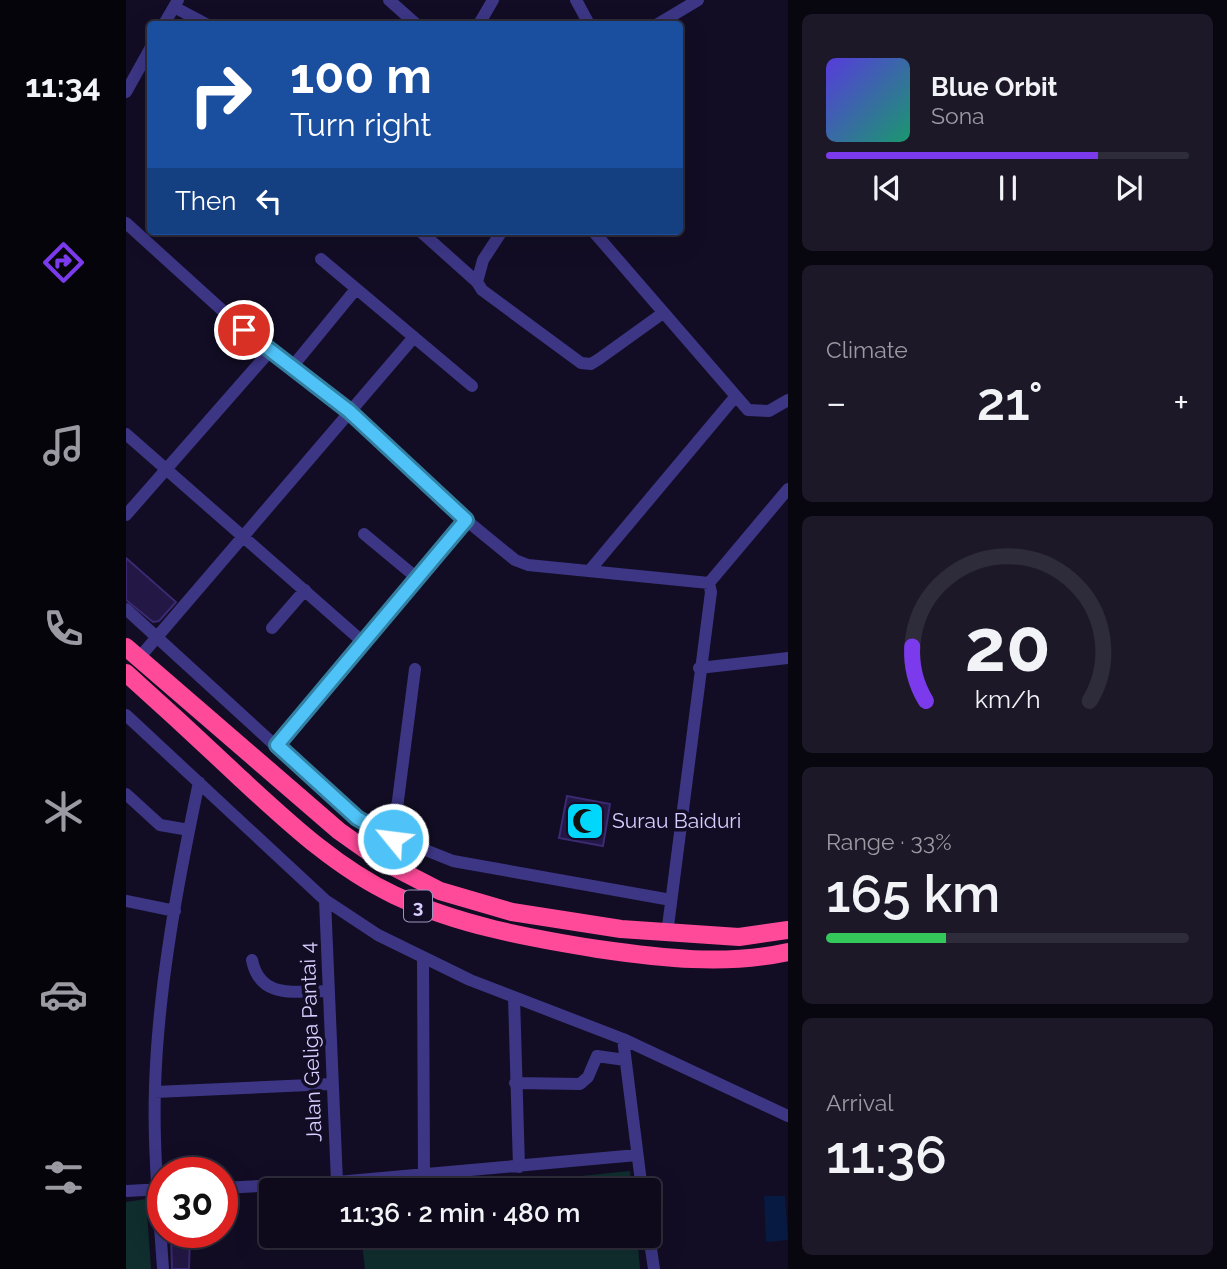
<!DOCTYPE html>
<html lang="en">
<head>
<meta charset="utf-8">
<style>
  body { margin:0; font-family:Raleway,sans-serif; background:#1c1828; color:#f1f3f6; height:100vh; display:flex; flex-direction:column; font-size:26px; white-space:nowrap }
  * { box-sizing:border-box; margin:0 }
  p { font-size:23px; color:#9b9aa3 }
  .icon { flex:none; width:38px; height:38px; fill:none; stroke:currentColor; stroke-width:2; stroke-linecap:round; stroke-linejoin:round }
  .map { position:relative; flex:1; overflow:hidden }
  .drawer { display:flex; flex-direction:column; gap:14px; padding:14px; background:#08060f; width:439px }
  .drawer>* { flex:none }
  .top-card { position:absolute; left:21px; top:21px; width:536px; height:214px; border-radius:7px; box-shadow:0 7px 28px #0002,0 0 0 2px #2e2b3a; background:#1a4fa0; color:#fff; overflow:hidden }
  .speed { position:absolute; left:21px; top:1157px; display:flex; gap:14px; font-size:35px; font-weight:700; text-align:center }
  .speed>* { display:grid; place-content:center; width:91px; height:91px; border-radius:50%; background:#0e0a1b; box-shadow:0 7px 28px #0002,0 0 0 2px #2e2b3a; line-height:1 }
  .speed .limit { border:10px solid #d22; background:#fff; color:#111 }
  .pin { position:absolute; display:grid; place-items:center; width:60px; height:60px; color:#fff; margin:-30px; border:4px solid #fff; border-radius:50%; box-shadow:0 2px 7px #0007 }
  .me { position:absolute; width:77px; margin:-38px; rotate:299deg; stroke-linejoin:round; filter:drop-shadow(0 0 5px #0008) }
  .turn { display:flex; align-items:center; gap:24px; height:147px; padding:0 28px; font-size:32px }
  .turn .icon { width:91px; height:91px; stroke-width:2.5 }
  .turn b { display:block; font-size:49px; line-height:60px }
  .then { display:flex; align-items:center; height:66px; padding:0 28px; background:#0003; gap:14px; font-size:26px }
  .big { font-size:52px; font-weight:600; line-height:1.1 }
  .drawer .widget { flex:1; display:flex; flex-direction:column; justify-content:center; gap:10px; min-width:0; padding:0 24px; border-radius:10px; background:#1c1828 }
  .drawer .dial { align-items:center; gap:0 }
  .dial svg { height:182px; overflow:visible; fill:none; stroke:#2e2b3a; stroke-width:7; stroke-linecap:round; text-anchor:middle }
  .dial text { fill:#f1f3f6; stroke:none }
  .song { display:flex; align-items:center; gap:21px }
  .cover { width:84px; height:84px; border-radius:10px; background:linear-gradient(135deg,hsl(250 70% 55%),hsl(160 70% 35%)) }
  .played { height:7px; border-radius:4px; background:linear-gradient(90deg,#7c3aed 75%,#2e2b3a 75%) }
  .keys { display:flex; justify-content:space-around; direction:ltr }
  .heat { display:flex; justify-content:space-between; align-items:center; font-size:38px; direction:ltr }
  .charge { height:10px; border-radius:5px; background:linear-gradient(90deg,#34c759 33%,#2e2b3a 0) }
  .trip { position:absolute; left:133px; top:1178px; width:402px; height:70px; border-radius:7px; background:#0e0a1b; box-shadow:0 7px 28px #0002,0 0 0 2px #2e2b3a; font-weight:600; line-height:70px; text-align:center }
  main { display:flex; flex:1; min-height:0 }
  .tabs { display:flex; flex-direction:column; width:126px; justify-content:space-around; align-items:center; background:#06040b; color:#9b9aa3 }
  .tabs .icon { width:49px; height:49px }
  .tabs .on { color:#7c3aed }
  .tabs b { font-size:32px; color:#f1f3f6 }
  .map>svg:first-child { display:block }
  .green { fill:#102e2e }
  .water { fill:#071a42 }
  .building { fill:#231845; stroke:#3b2972; stroke-width:2 }
  .lines { fill:none; stroke-linecap:round; stroke-linejoin:round }
  .minor { stroke:#3c3685; stroke-width:12 }
  .highway { stroke:#ff4a99; stroke-width:18 }
  .route-casing { stroke:#337fa1; stroke-width:18 }
  .route { stroke:#4fc3f7; stroke-width:12 }
  .labels { text-anchor:middle; stroke-width:7; stroke-linejoin:round; paint-order:stroke }
  .shield { fill:#120d24; stroke:#9c95bd; stroke-width:2 }
  .shield-label { font-size:19px; font-weight:bold; fill:#d7cfff }
  .poi-label { font-size:21px; fill:#d7cfff; stroke:#120d24; text-anchor:start }
  .street-label { font-size:21px; fill:#d7cfff; stroke:#120d24 }
</style>
</head>
<body>
<main>
<nav class="tabs">
<b>11:34</b>
<svg class="icon on" aria-label="directions" viewBox="0 0 24 24"><path d="M12 3l9 9-9 9-9-9zM9 14v-3h6M13 9l2 2-2 2"/></svg>
<svg class="icon" aria-label="music" viewBox="0 0 24 24"><path d="M9 18V5l10-2v13"/><circle cx="6" cy="18" r="3"/><circle cx="16" cy="16" r="3"/></svg>
<svg class="icon" aria-label="phone" viewBox="0 0 24 24"><path d="M5 4h4l2 5-3 2q2 4 5 5l2-3 5 2v4C11 20 4 13 5 4z"/></svg>
<svg class="icon" aria-label="climate" viewBox="0 0 24 24"><path d="M12 3v18M4 7l16 10M4 17L20 7"/></svg>
<svg class="icon" aria-label="car" viewBox="0 0 24 24"><path d="M5 17H2v-5l4-1 3-4h7l3 4 3 1v5h-3M9 17h6M6 11h13"/><circle cx="7" cy="17" r="2"/><circle cx="17" cy="17" r="2"/></svg>
<svg class="icon" aria-label="filters" viewBox="0 0 24 24"><path d="M4 7h16M4 17h16"/><circle cx="9" cy="7" r="2"/><circle cx="15" cy="17" r="2"/></svg>
</nav>
<div class="map">
<svg width="662" height="1269" viewBox="0 0 662 1269">
  <rect width="100%" height="100%" fill="#120d24"/>
  <path class="green" d="M504,1171L506,1190H319Z
    M20,1199L25,1269H0V1202Z
    M235,1236H511L514,1269H239Z"/>
  <path class="water" d="M638,1196H659L662,1240L640,1242Z"/>
  <path class="building" d="M0,558L50,602L33,621L27,622L0,600Z
    M441,796L484,804L477,846L433,838Z
    M45,1232H64L63,1269H46Z"/>
  <g class="lines">
    <path class="minor" d="M263,0L290,24
      M450,0L463,24
      M48,7L80,24
      M38,24L52,0
      M353,24L367,0
      M532,24L572,0
      M0,92L24,49
      M0,223L118,330L223,411L340,520L389,560L402,565L583,583L585,592L541,934
      M294,231L351,282
      M376,231L357,260L351,282L356,290L455,363L465,364L473,359L537,313
      M467,231L622,410L643,411L662,400
      M195,259L346,386
      M166,367L230,289
      M0,434L237,642
      M0,515L144,351
      M238,534L291,578
      M464,570L609,397
      M583,583L662,489
      M0,609L200,792L247,829L327,861L545,900
      M146,628L179,590
      M13,658L288,337
      M573,668L662,658
      M0,715L199,900L252,935L344,980L497,1039L662,1116
      M151,745L340,520
      M0,794L34,825L63,830
      M267,839L289,669
      M199,900L211,1182
      M0,901L49,911
      M297,958L298,1174
      M126,960C134,1000 170,991 202,991
      M388,997L393,1167
      M497,1039L516,1190
      M389,1083L454,1084L462,1077L471,1056L499,1060
      M29,1092L205,1084
      M96,1188L211,1182L511,1155
      M0,1191L37,1189
      M523,1236L528,1269
      M37,1269C33,1209 27,1148 29,1088C32,986 52,882 73,782"/>
    <path class="highway" d="M0,647L213,831L254,860L314,891L386,912L495,929L613,937L662,930
      M0,673C38,707 76,742 113,777C161,821 209,867 268,895C332,925 403,938 472,949C535,958 599,966 662,952"/>
  </g>
  <g class="lines">
    <defs>
      <path id="route" d="M118,330L223,411L340,520L151,745L231,818L267,839"/>
    </defs>
    <use href="#route" class="route-casing"/>
    <use href="#route" class="route"/>
  </g>
  <defs>
    <symbol id="mosque-square" viewBox="-11 -11 22 22"><rect x="-9" y="-9" width="18" height="18" rx="4" fill="#00d7fa" stroke="#120d24"/><path d="M3.5-4.9A6 6 0 1 0 3.5 4.9A5 5 0 1 1 3.5-4.9Z" fill="#111"/></symbol>
  </defs>
  <g fill-rule="evenodd">
    <use href="#mosque-square" x="437" y="799" width="44" height="44"/>
  </g>
  <g class="labels">
    <rect class="shield" x="278" y="890.5" width="28" height="31" rx="5"/>
    <g class="shield-label">
      <text x="292" y="913">3</text>
    </g>
    <g class="poi-label">
      <text x="486" y="828">Surau Baiduri</text>
    </g>
    <g class="street-label">
      <text transform="translate(185 1042) rotate(-92)" y="7">Jalan Geliga Pantai 4</text>
    </g>
  </g>
</svg>
<div class="speed"><div class="limit">30</div></div>
<div class="pin" style="left:118px;top:330px;background:#d93025"><svg class="icon" aria-label="arrive" viewBox="0 0 24 24"><path d="M6 21V4h12l-3 4 3 4H6"/></svg></div>
<svg class="me" style="left:267px;top:839px" viewBox="-20 -20 40 40"><circle r="17" fill="#4fc3f7" stroke="#fff" stroke-width="3"/><path d="M0-11L8 9 0 5-8 9z" fill="#fff"/></svg>
<div class="trip">11:36 · 2 min · 480 m</div>
<div class="top-card">
<div class="turn"><svg class="icon" aria-label="right" viewBox="0 0 24 24"><path d="M7 20v-9h11M14 6l5 5-5 5"/></svg><div><b>100 m</b>Turn right</div></div>
<div class="then">Then<svg class="icon" aria-label="left" viewBox="0 0 24 24"><path d="M17 20v-9H6M10 6l-5 5 5 5"/></svg></div>
</div>
</div>
<section class="drawer">
<div class="widget">
<div class="song"><i class="cover"></i><div><b>Blue Orbit</b><p>Sona</p></div></div>
<div class="played"></div>
<div class="keys"><svg class="icon" aria-label="previous" viewBox="0 0 24 24"><path d="M18 5L8 12l10 7zM5 5v14"/></svg><svg class="icon" aria-label="pause" viewBox="0 0 24 24"><path d="M8 5v14M16 5v14"/></svg><svg class="icon" aria-label="next" viewBox="0 0 24 24"><path d="M6 5l10 7-10 7zM19 5v14"/></svg></div>
</div>
<div class="widget"><p>Climate</p>
<div class="heat"><a>−</a><b class="big">21°</b><a>+</a></div>
</div>
<div class="widget dial"><svg viewBox="0 0 100 80">
<path d="M14 69A42 42 0 1 1 86 69"/>
<path d="M14 69A42 42 0 0 1 8 45" stroke="#7c3aed"/>
<text x="50" y="56" font-size="32" font-weight="700">20</text>
<text x="50" y="72" font-size="11">km/h</text>
</svg></div>
<div class="widget"><p>Range · 33%</p><b class="big">165 km</b><div class="charge"></div></div>
<div class="widget"><p>Arrival</p><b class="big">11:36</b></div>
</section>
</main>
</body>
</html>
